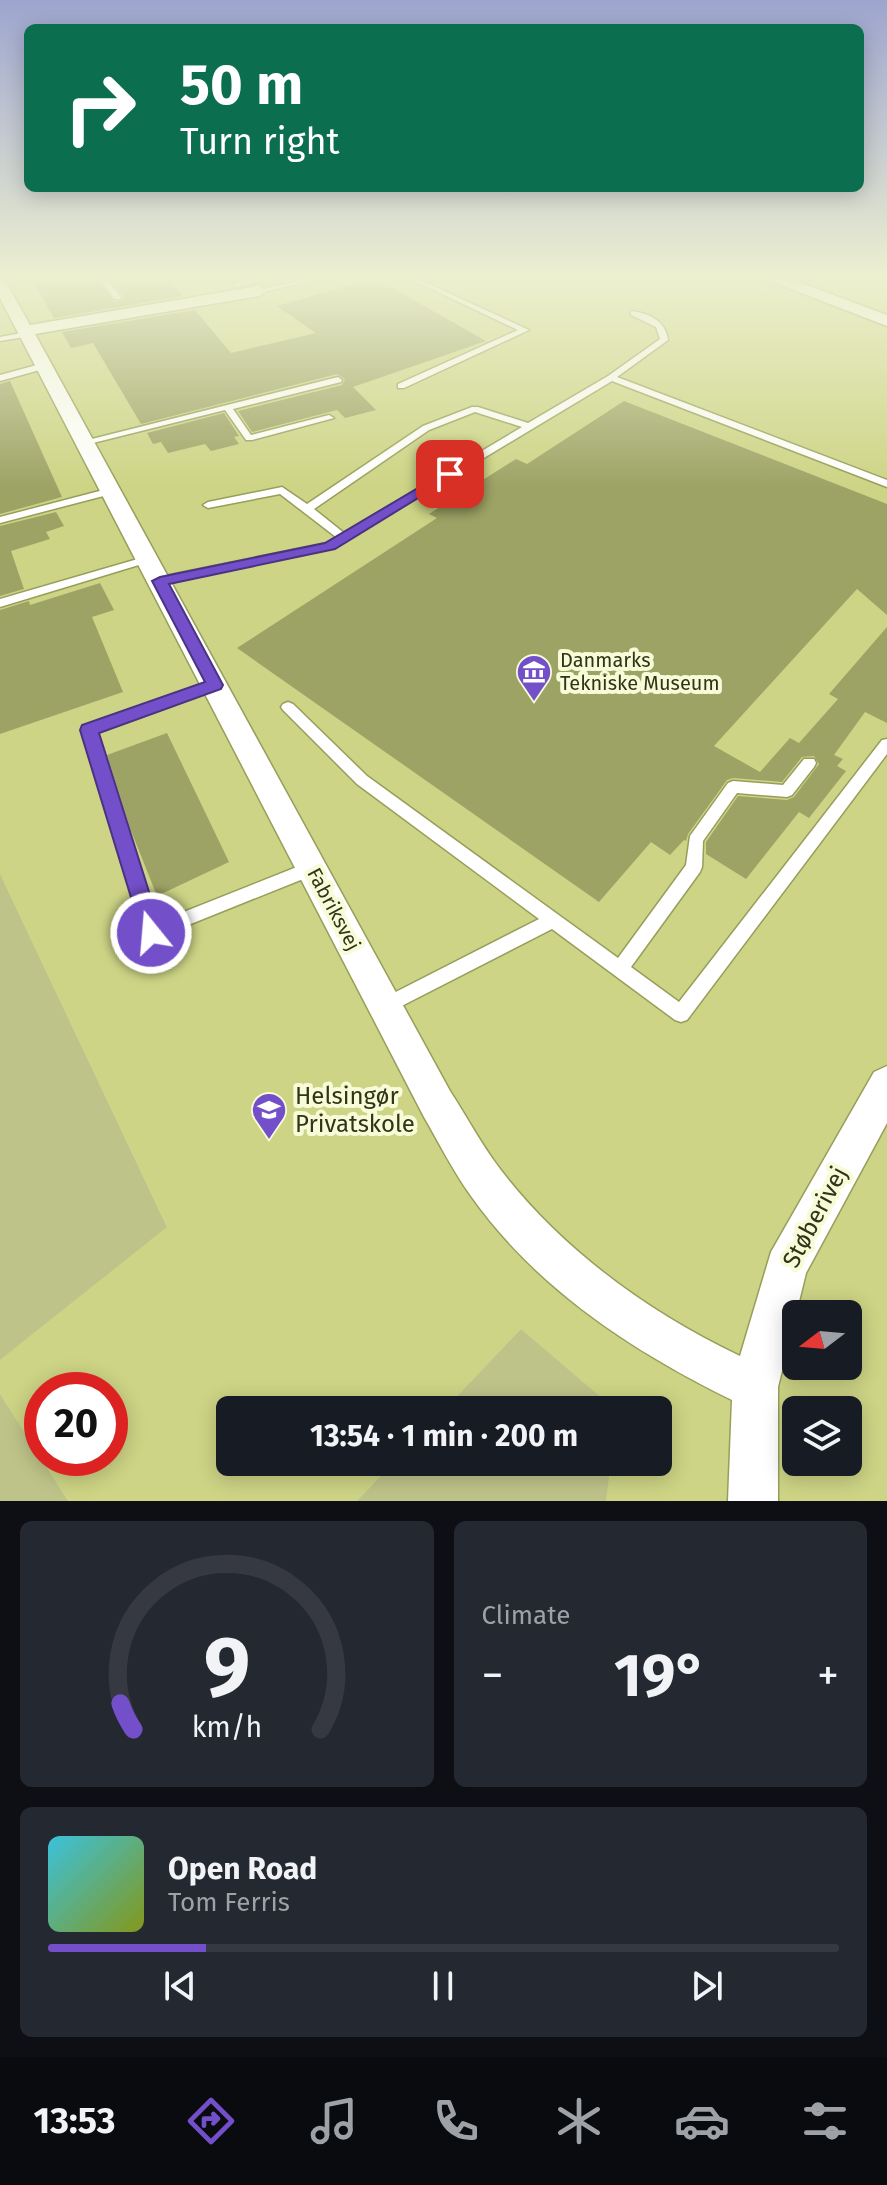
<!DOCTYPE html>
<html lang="en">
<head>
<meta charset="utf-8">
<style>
  body { margin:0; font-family:"Fira Sans",sans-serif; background:#242831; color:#f1f3f6; height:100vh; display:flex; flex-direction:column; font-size:30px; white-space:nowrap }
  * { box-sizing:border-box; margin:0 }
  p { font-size:26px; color:#9ea1a6 }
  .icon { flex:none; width:44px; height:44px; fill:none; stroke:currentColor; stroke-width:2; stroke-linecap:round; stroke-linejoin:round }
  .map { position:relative; height:1501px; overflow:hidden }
  .side { display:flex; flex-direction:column; gap:20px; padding:20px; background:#0d0f14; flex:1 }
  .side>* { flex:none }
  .hud { position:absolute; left:24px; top:24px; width:840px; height:168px; border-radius:12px; box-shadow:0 4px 20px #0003; background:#0b6e4f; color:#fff; overflow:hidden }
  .needle { width:52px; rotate:254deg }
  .tools { position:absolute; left:782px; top:1300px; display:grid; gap:16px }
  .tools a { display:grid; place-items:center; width:80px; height:80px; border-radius:12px; background:#171b24; box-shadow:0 4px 20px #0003; font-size:40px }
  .speed { position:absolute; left:24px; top:1372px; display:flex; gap:16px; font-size:40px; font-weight:700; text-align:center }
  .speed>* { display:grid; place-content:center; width:104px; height:104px; border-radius:50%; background:#171b24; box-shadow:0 4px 20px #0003; line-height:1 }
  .speed .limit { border:12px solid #d22; background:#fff; color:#111 }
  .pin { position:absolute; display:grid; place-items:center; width:68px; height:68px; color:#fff; margin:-34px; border-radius:16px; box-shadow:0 4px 12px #0006 }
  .me { position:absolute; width:88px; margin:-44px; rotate:343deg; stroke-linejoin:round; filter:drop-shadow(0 0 6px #0008) }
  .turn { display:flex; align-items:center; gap:28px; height:168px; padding:0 24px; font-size:36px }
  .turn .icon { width:104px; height:104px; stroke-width:2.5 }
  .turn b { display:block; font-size:56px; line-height:68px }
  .big { font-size:60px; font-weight:700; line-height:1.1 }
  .side .widget { flex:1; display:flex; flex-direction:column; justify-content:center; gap:12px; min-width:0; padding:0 28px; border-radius:12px; background:#242831 }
  .side .dial { align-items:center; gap:0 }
  .dial svg { height:208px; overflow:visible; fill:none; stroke:#363941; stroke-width:7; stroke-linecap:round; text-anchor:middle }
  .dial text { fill:#f1f3f6; stroke:none }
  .song { display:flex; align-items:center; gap:24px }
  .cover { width:96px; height:96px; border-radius:12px; background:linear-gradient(135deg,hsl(190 70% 55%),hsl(70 70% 35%)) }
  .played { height:8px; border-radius:4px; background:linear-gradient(90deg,#734fc9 20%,#363941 20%) }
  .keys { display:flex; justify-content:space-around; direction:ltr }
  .heat { display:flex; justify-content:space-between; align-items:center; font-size:44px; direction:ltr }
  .side .tiles { flex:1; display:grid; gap:20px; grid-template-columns:1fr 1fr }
  .widget:last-child { grid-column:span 2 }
  .trip { position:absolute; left:216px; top:1396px; width:456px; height:80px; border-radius:12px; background:#171b24; box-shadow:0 4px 20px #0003; font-weight:700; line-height:80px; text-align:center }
  .tab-bar { display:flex; height:128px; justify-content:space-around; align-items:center; background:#090b0e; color:#9ea1a6 }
  .tab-bar .icon { width:56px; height:56px }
  .tab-bar .selected { color:#734fc9 }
  .tab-bar b { font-size:36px; color:#f1f3f6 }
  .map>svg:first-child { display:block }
  .built { fill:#cdd485; fill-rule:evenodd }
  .green { fill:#bec489 }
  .building { fill:#9da365 }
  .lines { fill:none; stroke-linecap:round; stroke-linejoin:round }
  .lane-casing { stroke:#989e5a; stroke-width:3 }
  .street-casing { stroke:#989e5a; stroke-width:3 }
  .lane { fill:#fff; fill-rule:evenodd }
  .street { fill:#fff; fill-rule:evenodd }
  .route { fill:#734fc9; stroke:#4b3383; stroke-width:2 }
  .labels { text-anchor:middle; stroke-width:8; stroke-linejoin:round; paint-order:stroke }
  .poi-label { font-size:20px; fill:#323417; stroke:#f7fbd8; text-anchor:start }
  .street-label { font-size:20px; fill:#323417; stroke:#f7fbd8 }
  .near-poi-label { font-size:24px; fill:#323417; stroke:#f7fbd8; text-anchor:start }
  .near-street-label { font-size:24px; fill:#323417; stroke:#f7fbd8 }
</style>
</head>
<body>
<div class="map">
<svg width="887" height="1501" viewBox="0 0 887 1501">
  <rect width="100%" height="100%" fill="#d6dd97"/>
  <path class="built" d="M0,278H887V1501H606L611,1462H658V1410H616L521,1329L444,1410H230V1462H394L357,1501H68L0,1394V1360L167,1226L0,874ZM796,1314H848V1366H796ZM42,1390H110V1458H42ZM796,1410H848V1462H796Z"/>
  <path class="green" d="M0,874L167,1227L0,1360Z
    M521,1329L616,1410H444Z
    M0,1394L68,1501H0Z
    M394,1462H611L606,1501H357Z"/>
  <path class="building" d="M31,278H96L114,302L123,300V295L110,278H167L183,296L54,318Z
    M375,278L486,341L353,387L376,410L345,418L337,410L252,432L238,411L342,385L345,379L337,374L141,424L93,343L71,348L62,332L195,310L231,353L316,333L277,306Z
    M10,381L62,497L0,514V384Z
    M624,401L887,504V615L857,589L714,746L760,772L790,738L799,743L838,699L829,694L887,627V723L865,712L834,755L843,759L837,766L846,771L809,818L799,812L746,879L706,854V842L738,796L787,800L794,797L819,764L814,756L802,757L782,782L733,778L727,780L688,834L686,841L684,840L670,855L651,842L599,902L237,648L437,518L429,514L516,459L527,464Z
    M224,413L239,436L234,437L239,444L211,451L205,444L168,453L161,442L153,444L147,433Z
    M56,512L64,526L46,532L50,539L11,551L24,589L0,596V526Z
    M100,583L114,610L92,617L123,692L0,734V610L29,601L30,605Z
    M167,733L229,862L157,896L130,828L107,755Z"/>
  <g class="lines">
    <defs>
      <path id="lane" d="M99,278H106L121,297L120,299H114Z
        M259,278H272L236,287L232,285Z
        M309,278H322L259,293L255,291Z
        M408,278H416L529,330L404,388H398V384L518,330Z
        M631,311C649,313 666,321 668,340L617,377L887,480V487L612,381L334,548L160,585L154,581L160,577L327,543L336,537L280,494L208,508L203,505L208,502L282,487L307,504L423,426L472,407H478L528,423L608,376L660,339L656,327L631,315ZM475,412L522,427L344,533L314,509L429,430Z
        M27,332L31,334L30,336L0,341V337Z
        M44,363L47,364V368L0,381V375Z
        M338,377L342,380L341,382L233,409L251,435L329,415L334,418L252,440H246L225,410L85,445L80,442Z
        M111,488L116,491L115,493L0,523V517Z
        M148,556L152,557V561L0,607V599Z
        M215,680L222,685L220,688L97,733L156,923L312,861L318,863L320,868L318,873L151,940L145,938L143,933L82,730L84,726Z
        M288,702L293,704L367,776L618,958L686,865L690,836L728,783L733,781L783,785L804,759H814L816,763L814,767L792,795L787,797L737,793L703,841L702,867L700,872L631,967L679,1002L882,740L887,739V754L687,1020L681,1022L675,1020L552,929L386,1014L380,1012L377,1006L380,1000L539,919L357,784L283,710L281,707L283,704Z"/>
      <path id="street" d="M768,278H788L887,315V326L770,281Z
        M0,280L7,284L30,325L259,286L267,291L259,296L35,334L450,1091C467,1117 481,1144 500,1169C562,1250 648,1312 740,1356L771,1252L874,1072L887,1066V1123L806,1273L778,1387V1501H728L732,1400C632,1351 536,1288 471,1196C453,1171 439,1143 424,1117L0,298Z"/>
    </defs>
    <use href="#lane" class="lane-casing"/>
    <use href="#street" class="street-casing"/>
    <use href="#lane" class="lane"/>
    <use href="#street" class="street"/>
  </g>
  <linearGradient id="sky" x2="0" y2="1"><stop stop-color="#9da5cf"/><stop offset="0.57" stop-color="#edf0d0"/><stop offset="1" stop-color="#edf0d0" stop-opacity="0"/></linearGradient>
  <rect width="887" height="488" fill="url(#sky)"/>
  <path class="route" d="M445,472L457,474L335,549L169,584L223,685L221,689L99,733L162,933L159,940L151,943L144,940L80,730L82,725L205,682L152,581L160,577L325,543Z"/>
  <defs>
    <symbol id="museum-pin" viewBox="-11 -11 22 30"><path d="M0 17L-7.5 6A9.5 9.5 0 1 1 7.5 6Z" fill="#734fc9" stroke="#f7fbd8"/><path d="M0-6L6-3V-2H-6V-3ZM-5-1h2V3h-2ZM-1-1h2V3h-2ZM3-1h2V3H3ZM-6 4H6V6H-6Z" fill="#fff"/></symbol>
    <symbol id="school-pin" viewBox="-11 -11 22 30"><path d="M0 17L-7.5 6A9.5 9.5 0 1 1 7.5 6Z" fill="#734fc9" stroke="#f7fbd8"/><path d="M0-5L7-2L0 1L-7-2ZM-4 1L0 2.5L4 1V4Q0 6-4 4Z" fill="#fff"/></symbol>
  </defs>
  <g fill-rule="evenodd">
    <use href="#museum-pin" x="514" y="652" width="40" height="54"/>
    <use href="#school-pin" x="249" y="1090" width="40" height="54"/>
  </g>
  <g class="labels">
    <g class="poi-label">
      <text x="560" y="667">Danmarks<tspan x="560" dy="23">Tekniske Museum</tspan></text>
    </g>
    <g class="street-label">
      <text transform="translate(334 909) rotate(62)" y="7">Fabriksvej</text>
    </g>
    <g class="near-poi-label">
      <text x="295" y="1104">Helsingør<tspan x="295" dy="28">Privatskole</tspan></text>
    </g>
    <g class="near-street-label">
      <text transform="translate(815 1217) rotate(-62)" y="8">Støberivej</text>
    </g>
  </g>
</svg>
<div class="tools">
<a><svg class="needle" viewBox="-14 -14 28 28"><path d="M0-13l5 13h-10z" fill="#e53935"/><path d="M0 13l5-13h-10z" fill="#9ea1a6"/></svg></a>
<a><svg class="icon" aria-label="layers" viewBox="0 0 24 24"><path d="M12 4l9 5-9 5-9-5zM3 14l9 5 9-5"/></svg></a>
</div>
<div class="speed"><div class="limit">20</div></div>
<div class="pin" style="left:450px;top:474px;background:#d93025"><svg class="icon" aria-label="arrive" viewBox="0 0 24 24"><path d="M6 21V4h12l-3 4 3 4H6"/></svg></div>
<svg class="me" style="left:151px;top:933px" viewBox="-20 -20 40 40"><circle r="17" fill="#734fc9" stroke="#fff" stroke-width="3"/><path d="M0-11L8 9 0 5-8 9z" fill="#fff"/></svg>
<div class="trip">13:54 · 1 min · 200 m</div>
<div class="hud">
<div class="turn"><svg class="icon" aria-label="right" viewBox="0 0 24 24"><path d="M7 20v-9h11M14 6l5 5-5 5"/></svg><div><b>50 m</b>Turn right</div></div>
</div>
</div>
<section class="side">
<div class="tiles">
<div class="widget dial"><svg viewBox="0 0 100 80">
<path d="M14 69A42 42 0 1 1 86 69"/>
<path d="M14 69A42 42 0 0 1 9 59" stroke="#734fc9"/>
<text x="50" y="56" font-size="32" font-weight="700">9</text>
<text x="50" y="72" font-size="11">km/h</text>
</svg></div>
<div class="widget"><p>Climate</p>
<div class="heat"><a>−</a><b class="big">19°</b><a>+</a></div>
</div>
<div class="widget">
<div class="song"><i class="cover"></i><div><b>Open Road</b><p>Tom Ferris</p></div></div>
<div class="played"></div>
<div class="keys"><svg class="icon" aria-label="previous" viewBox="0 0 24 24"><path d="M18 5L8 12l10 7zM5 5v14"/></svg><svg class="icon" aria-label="pause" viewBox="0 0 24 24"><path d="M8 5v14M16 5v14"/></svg><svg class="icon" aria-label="next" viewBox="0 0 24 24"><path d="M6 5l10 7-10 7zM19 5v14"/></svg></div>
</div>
</div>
</section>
<nav class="tab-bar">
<b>13:53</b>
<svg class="icon selected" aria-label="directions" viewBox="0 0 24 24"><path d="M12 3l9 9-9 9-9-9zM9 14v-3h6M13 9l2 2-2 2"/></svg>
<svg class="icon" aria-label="music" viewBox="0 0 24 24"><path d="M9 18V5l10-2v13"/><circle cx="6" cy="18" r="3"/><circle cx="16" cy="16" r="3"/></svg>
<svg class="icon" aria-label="phone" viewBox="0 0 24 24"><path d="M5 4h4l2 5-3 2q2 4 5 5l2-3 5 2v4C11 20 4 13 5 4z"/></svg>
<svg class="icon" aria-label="climate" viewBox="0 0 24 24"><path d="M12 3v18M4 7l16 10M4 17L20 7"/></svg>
<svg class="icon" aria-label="car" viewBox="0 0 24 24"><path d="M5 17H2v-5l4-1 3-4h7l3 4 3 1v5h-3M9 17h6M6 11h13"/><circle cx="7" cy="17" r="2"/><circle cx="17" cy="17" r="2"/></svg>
<svg class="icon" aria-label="filters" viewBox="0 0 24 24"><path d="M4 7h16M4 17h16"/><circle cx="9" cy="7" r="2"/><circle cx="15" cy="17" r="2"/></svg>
</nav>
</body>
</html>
